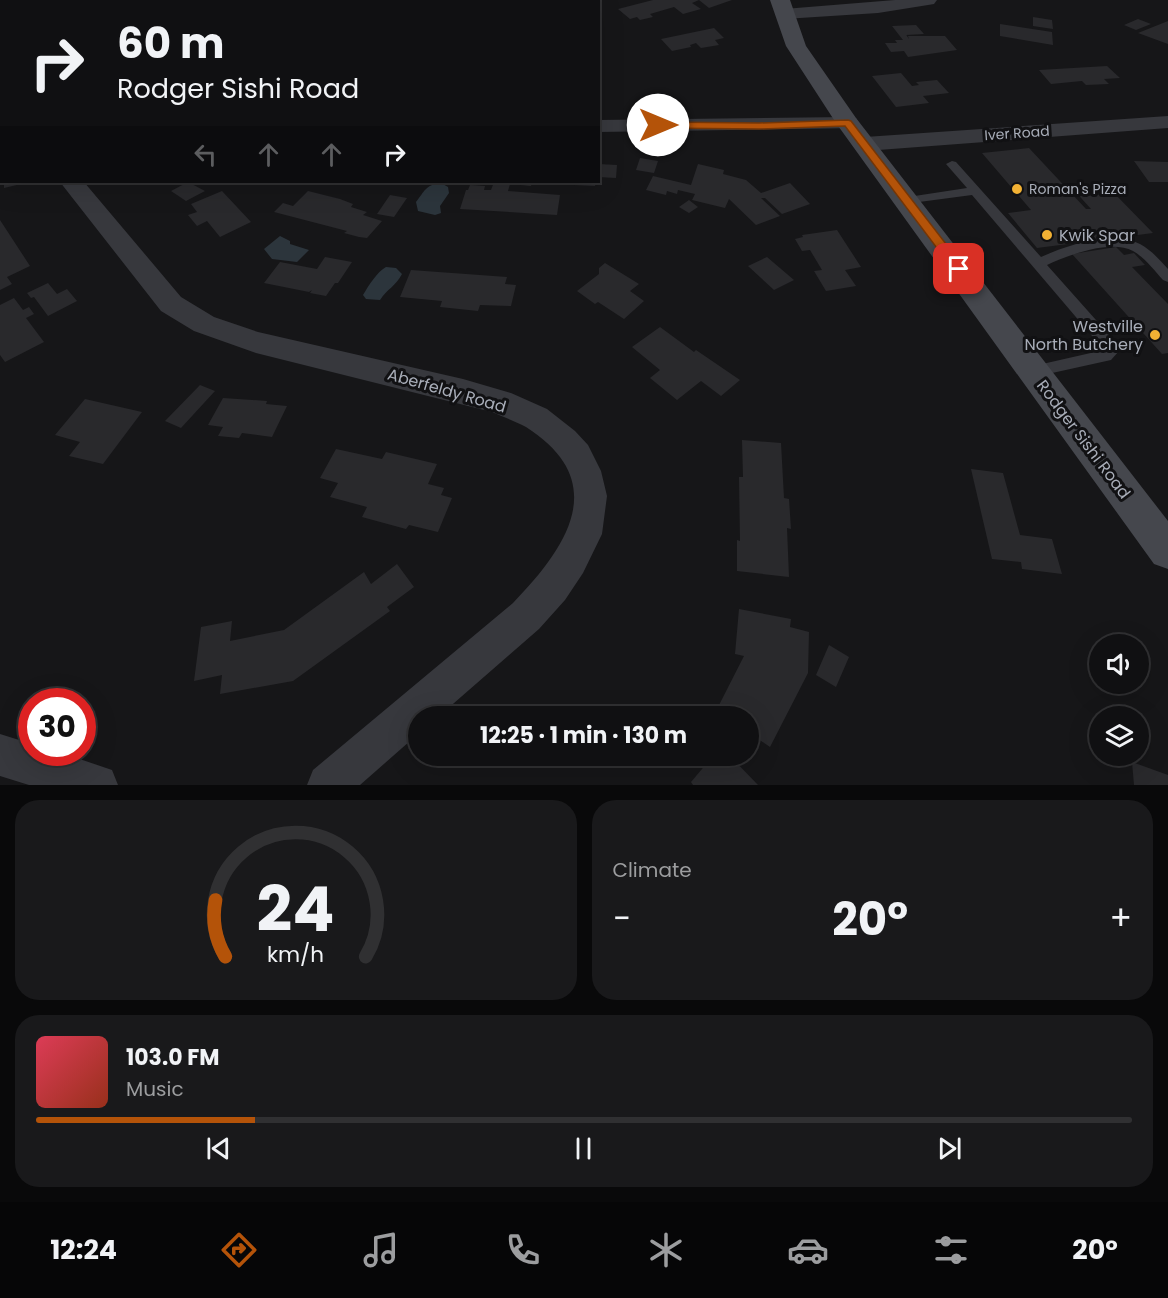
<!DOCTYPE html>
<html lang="en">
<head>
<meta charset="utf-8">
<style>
  body { margin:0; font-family:Poppins,sans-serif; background:#19191b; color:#f1f3f6; height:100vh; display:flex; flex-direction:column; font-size:22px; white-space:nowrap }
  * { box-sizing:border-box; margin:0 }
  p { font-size:20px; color:#9c9d9f }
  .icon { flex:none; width:33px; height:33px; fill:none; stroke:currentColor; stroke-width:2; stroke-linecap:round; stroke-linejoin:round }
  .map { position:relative; height:785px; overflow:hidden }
  .sheet { display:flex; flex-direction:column; gap:15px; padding:15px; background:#09090a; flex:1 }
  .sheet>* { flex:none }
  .hud { position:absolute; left:0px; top:0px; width:600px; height:183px; box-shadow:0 6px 24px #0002,0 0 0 2px #303032; background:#101012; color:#f1f3f6; overflow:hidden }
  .buttons { position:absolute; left:1089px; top:634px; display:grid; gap:12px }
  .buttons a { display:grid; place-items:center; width:60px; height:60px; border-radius:50%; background:#101012; box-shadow:0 6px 24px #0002,0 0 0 2px #303032; font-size:30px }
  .speed { position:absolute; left:18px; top:688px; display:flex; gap:12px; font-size:30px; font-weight:700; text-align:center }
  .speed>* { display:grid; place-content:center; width:78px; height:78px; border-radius:50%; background:#101012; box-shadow:0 6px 24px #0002,0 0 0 2px #303032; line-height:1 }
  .speed .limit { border:9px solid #d22; background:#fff; color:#111 }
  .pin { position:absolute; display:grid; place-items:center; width:51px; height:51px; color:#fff; margin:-26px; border-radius:12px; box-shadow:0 3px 9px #0006 }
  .me { position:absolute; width:66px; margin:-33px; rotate:90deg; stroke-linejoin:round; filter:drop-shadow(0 0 4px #0008) }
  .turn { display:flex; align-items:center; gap:21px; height:126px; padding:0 18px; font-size:27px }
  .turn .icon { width:78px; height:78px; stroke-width:2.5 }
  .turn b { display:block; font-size:42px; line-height:51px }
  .lanes { display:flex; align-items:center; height:57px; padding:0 18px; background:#0003; justify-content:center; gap:30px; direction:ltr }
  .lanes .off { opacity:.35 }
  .big { font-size:45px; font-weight:700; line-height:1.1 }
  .sheet .widget { flex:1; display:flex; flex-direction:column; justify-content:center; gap:9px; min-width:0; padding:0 21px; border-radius:24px; background:#19191b }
  .sheet .dial { align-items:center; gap:0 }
  .dial svg { height:156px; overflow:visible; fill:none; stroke:#303032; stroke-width:7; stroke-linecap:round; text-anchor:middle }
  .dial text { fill:#f1f3f6; stroke:none }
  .song { display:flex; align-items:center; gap:18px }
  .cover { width:72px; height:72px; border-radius:9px; background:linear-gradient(135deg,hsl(350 70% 55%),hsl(10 70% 35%)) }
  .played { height:6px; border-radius:3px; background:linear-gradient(90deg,#b45309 20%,#303032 20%) }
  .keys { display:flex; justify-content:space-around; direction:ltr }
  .heat { display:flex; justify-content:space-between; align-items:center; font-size:33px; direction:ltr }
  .sheet .tiles { flex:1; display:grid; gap:15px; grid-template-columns:1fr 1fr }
  .widget:last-child { grid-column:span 2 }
  .trip { position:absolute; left:408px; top:706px; width:351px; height:60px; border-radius:30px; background:#101012; box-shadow:0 6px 24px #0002,0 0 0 2px #303032; font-weight:700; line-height:60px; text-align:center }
  .dock { display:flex; height:96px; justify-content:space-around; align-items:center; background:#060607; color:#9c9d9f }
  .dock .icon { width:42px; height:42px }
  .dock .active { color:#b45309 }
  .dock b { font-size:27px; color:#f1f3f6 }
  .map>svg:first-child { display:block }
  .water { fill:#2c353c }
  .building { fill:#29292c }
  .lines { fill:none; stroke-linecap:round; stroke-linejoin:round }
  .lane { fill:#37383d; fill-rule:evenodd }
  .street { fill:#37383d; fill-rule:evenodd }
  .secondary { fill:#45474d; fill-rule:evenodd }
  .route { fill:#b45309; stroke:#753606; stroke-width:1.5 }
  .poi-dot { fill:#f2b134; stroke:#111113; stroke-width:2 }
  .labels { text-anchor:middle; stroke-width:6; stroke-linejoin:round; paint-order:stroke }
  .far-street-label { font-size:14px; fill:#a8adb8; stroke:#111113 }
  .far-poi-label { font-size:14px; fill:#a8adb8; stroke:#111113; text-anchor:start }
  .poi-label { font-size:16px; fill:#a8adb8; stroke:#111113; text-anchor:start }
  .street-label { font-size:16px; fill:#a8adb8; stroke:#111113 }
</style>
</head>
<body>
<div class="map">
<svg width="1168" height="785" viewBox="0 0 1168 785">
  <rect width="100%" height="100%" fill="#161618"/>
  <path class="water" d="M441,183L448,187L449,193L440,206L441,213L435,215L418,211L416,202C425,191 425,185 441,183Z
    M280,236L290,241V244L309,250L297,262L272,259L264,249Z
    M386,267L396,268L402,274C396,286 387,289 380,300L366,299L363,295C369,285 377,272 386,267Z"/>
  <path class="building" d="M653,0H699L692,3L701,9L683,14L674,7L650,14L653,17L640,20L637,17L630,19L618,9Z
    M699,0H732L709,8Z
    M1033,17L1052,20L1053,29L1033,26Z
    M1138,19L1151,24L1136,30L1124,25Z
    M1168,21V44L1138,33Z
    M1000,24L1052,32L1053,45L1000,36Z
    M916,25L924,34L906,35L905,33L909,39L908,36H945L957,50L908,57L904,51L891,52L885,43H897L895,40H903L892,26Z
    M714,28L724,38L715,40L719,45L701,48L696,43L690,45L691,47L672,51L661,39Z
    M1107,66L1120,78L1104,79L1109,84L1086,85L1082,81L1051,84L1039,70Z
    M901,73L912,86L919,85L916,82L937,80L949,93L923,96L929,103L896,107L872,76Z
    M1029,148L1086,209H1091L1073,189H1080L1087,196L1114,193L1153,233L1037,248L1008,213L1031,210L982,153Z
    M640,158L658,161L654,173L636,170Z
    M1134,161L1168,162V182H1149Z
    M598,164L617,165L616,178L598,177Z
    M698,164L724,170L723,174L746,180L761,193L790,183L810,204L782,214L765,198H761L780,216L756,225L729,199L725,208L692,200L695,194L678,190L677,194L667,191L666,195L646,190L653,176L691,185Z
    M4,182H21V184L4,188Z
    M188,182L205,191L186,201L171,191Z
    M494,182H532L531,186L510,184L508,191L560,195L557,215L460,209L466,190H468L470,185L485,186L484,190H491Z
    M574,182H596L595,186L574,185Z
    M222,191L251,222L220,237L207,221L197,226L188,215L197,212L191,204Z
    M308,191L340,199L353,204L351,207L367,212L363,215L382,221L367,238L359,237L344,233L347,231L274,212L283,203L293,206Z
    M390,195L407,198L394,217L377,214Z
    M689,200L698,207L689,213L679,207Z
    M0,220L30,266L7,277L12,284L0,290Z
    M837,230L861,267L845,270L856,286L826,291L814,271L822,270L810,250L802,251L795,239L803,237L802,235Z
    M1116,247L1124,255L1134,253L1145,265L1132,267L1168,304V353L1162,354L1072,254Z
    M325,257L352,262L338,283H335L326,296L310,293L312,290L309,292L264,283L280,262L317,269Z
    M767,257L794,280L774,290L748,266Z
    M605,263L639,284L630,291L644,301L624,319L598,302L595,304L577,291L599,274V268Z
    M411,270L507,277L505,284L516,285L511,306L480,305L478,311L440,307L442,301L400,297Z
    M48,283L57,294L67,289L77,301L48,316L34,297L31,298L27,293Z
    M14,298L23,310L29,307L34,314L26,318L44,342L5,362L0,355V305Z
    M660,327L694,352L696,350L740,380L721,396L701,381L677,400L650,378L660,370L632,347Z
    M200,385L215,391L181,428L165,421Z
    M223,398L267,401L266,404L287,406L272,437L242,433L239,438L218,436L223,427L208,425Z
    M85,399L142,412L103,464L69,456L80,442L55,435Z
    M742,440L781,443L784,498L789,499L791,529L787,528L789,577L737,571V540L740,541L739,477H743Z
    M336,449L382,459L386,452L437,464L428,484L444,488L441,495L452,498L438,532L409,525L406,529L362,517L367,507L330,497L338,483L320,478Z
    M971,469L1003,473L1020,535L1052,539L1062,574L1022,569L1021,562L992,559Z
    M397,564L414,587L387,607L390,611L293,681L220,694L222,675L194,681L201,627L232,621L230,641L284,630L364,572L371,584Z
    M739,609L791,619L790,627L809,632L808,673L770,747L748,732V717H728L717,709L744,656L735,654Z
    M829,645L849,657L836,687L816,675Z
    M713,756H730L758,785H693L691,782Z
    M1132,762L1168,775V785H1134Z"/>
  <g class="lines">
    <path class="lane" d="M952,161L956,162L1041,257C1069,245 1110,230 1140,244C1151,250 1160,260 1168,269V282L1163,280C1154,270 1145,258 1133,251C1111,239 1068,255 1047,265L1112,338L1119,351L1111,360L1034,377L1029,375L1027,371L1029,367L1104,350L972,195L904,204V198L908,197L967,188L946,164Z"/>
    <path class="street" d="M895,0H937L934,4L928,5L878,13L784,19L778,18L775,14L778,10L784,9Z
      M0,93H2V107H0Z
      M1168,116V128L865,151L857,149L854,144L857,139L865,137Z
      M848,117L856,118L859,123L856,128L598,132V120Z
      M60,182H84L181,297L214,317L258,332L463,379L511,393L547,409L575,431L588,445L601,471L607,496L602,534L583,573L565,600L539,629L438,717H418V734L360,785H307L313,770L513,603C567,547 612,482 526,427C515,421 503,417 492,412L256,353L194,331L161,311Z
      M0,734L32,744V753H62L112,770L118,785H29L0,776Z"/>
    <path class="secondary" d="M420,0H472L473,2H421Z
      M486,0H529L485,2Z
      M770,0H790L806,46L856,118L1168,521V569L1154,564L836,123L786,46Z"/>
  </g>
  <path class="route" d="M848,120L851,121L963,266V272H955L845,126L759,129L658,128L654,125L658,122L759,123Z"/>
  <g class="poi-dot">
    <circle cx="1017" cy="189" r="6"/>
    <circle cx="1047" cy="235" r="6"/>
    <circle cx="1155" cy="335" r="6"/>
  </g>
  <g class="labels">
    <g class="far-street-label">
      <text transform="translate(1017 133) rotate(-4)" y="5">Iver Road</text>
    </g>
    <g class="far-poi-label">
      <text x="1029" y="194">Roman's Pizza</text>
    </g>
    <g class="poi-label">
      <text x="1059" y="241">Kwik Spar</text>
      <text x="1143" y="332" text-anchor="end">Westville<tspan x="1143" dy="18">North Butchery</tspan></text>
    </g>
    <g class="street-label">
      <text transform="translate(447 390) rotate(16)" y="6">Aberfeldy Road</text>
      <text transform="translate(1084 439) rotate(53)" y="6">Rodger Sishi Road</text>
    </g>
  </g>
</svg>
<div class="buttons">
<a><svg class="icon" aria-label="sound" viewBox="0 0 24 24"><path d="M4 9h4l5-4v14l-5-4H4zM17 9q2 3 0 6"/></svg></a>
<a><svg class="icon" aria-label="layers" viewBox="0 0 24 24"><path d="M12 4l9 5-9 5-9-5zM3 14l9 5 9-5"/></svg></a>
</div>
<div class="speed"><div class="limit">30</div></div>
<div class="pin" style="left:959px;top:269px;background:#d93025"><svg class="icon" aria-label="arrive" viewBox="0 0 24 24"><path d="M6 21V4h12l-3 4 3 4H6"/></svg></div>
<svg class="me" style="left:658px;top:125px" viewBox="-20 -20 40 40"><circle r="19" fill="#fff"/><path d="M0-13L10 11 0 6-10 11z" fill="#b45309"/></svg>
<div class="trip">12:25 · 1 min · 130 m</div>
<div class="hud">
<div class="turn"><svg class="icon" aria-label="right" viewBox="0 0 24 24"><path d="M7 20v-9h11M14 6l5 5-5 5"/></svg><div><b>60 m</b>Rodger Sishi Road</div></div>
<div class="lanes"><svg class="icon off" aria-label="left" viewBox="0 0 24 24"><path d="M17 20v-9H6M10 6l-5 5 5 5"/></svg><svg class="icon off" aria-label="ahead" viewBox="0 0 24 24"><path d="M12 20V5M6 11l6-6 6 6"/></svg><svg class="icon off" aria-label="ahead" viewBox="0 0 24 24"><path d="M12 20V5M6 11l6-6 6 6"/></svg><svg class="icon" aria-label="right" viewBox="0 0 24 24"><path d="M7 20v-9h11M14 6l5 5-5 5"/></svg></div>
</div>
</div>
<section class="sheet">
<div class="tiles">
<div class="widget dial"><svg viewBox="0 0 100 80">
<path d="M14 69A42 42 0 1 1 86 69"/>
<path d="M14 69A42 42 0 0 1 9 40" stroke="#b45309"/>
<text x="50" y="56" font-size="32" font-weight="700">24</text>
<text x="50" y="72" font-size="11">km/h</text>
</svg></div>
<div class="widget"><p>Climate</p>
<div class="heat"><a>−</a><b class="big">20°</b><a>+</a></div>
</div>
<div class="widget">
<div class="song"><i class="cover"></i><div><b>103.0 FM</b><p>Music</p></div></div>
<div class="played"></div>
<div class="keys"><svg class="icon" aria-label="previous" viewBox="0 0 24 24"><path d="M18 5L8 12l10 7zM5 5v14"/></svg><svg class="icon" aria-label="pause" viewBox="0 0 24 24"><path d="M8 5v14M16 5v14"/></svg><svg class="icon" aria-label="next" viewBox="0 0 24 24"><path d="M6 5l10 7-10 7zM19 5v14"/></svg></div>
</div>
</div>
</section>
<nav class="dock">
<b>12:24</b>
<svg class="icon active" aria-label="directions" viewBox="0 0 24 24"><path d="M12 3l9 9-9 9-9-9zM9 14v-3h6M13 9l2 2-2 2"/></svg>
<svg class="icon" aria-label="music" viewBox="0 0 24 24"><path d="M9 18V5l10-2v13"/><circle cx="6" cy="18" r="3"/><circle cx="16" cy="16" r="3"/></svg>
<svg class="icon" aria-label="phone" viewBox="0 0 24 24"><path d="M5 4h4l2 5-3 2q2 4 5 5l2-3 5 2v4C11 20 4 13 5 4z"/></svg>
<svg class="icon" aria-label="climate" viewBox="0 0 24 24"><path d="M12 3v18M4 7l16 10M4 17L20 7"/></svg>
<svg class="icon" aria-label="car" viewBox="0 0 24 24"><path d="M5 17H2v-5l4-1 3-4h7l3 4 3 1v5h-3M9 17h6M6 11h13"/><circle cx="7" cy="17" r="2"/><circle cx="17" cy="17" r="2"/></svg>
<svg class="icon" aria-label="filters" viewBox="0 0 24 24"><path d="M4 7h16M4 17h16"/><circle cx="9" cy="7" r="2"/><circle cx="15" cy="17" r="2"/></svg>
<b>20°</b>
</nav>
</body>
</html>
